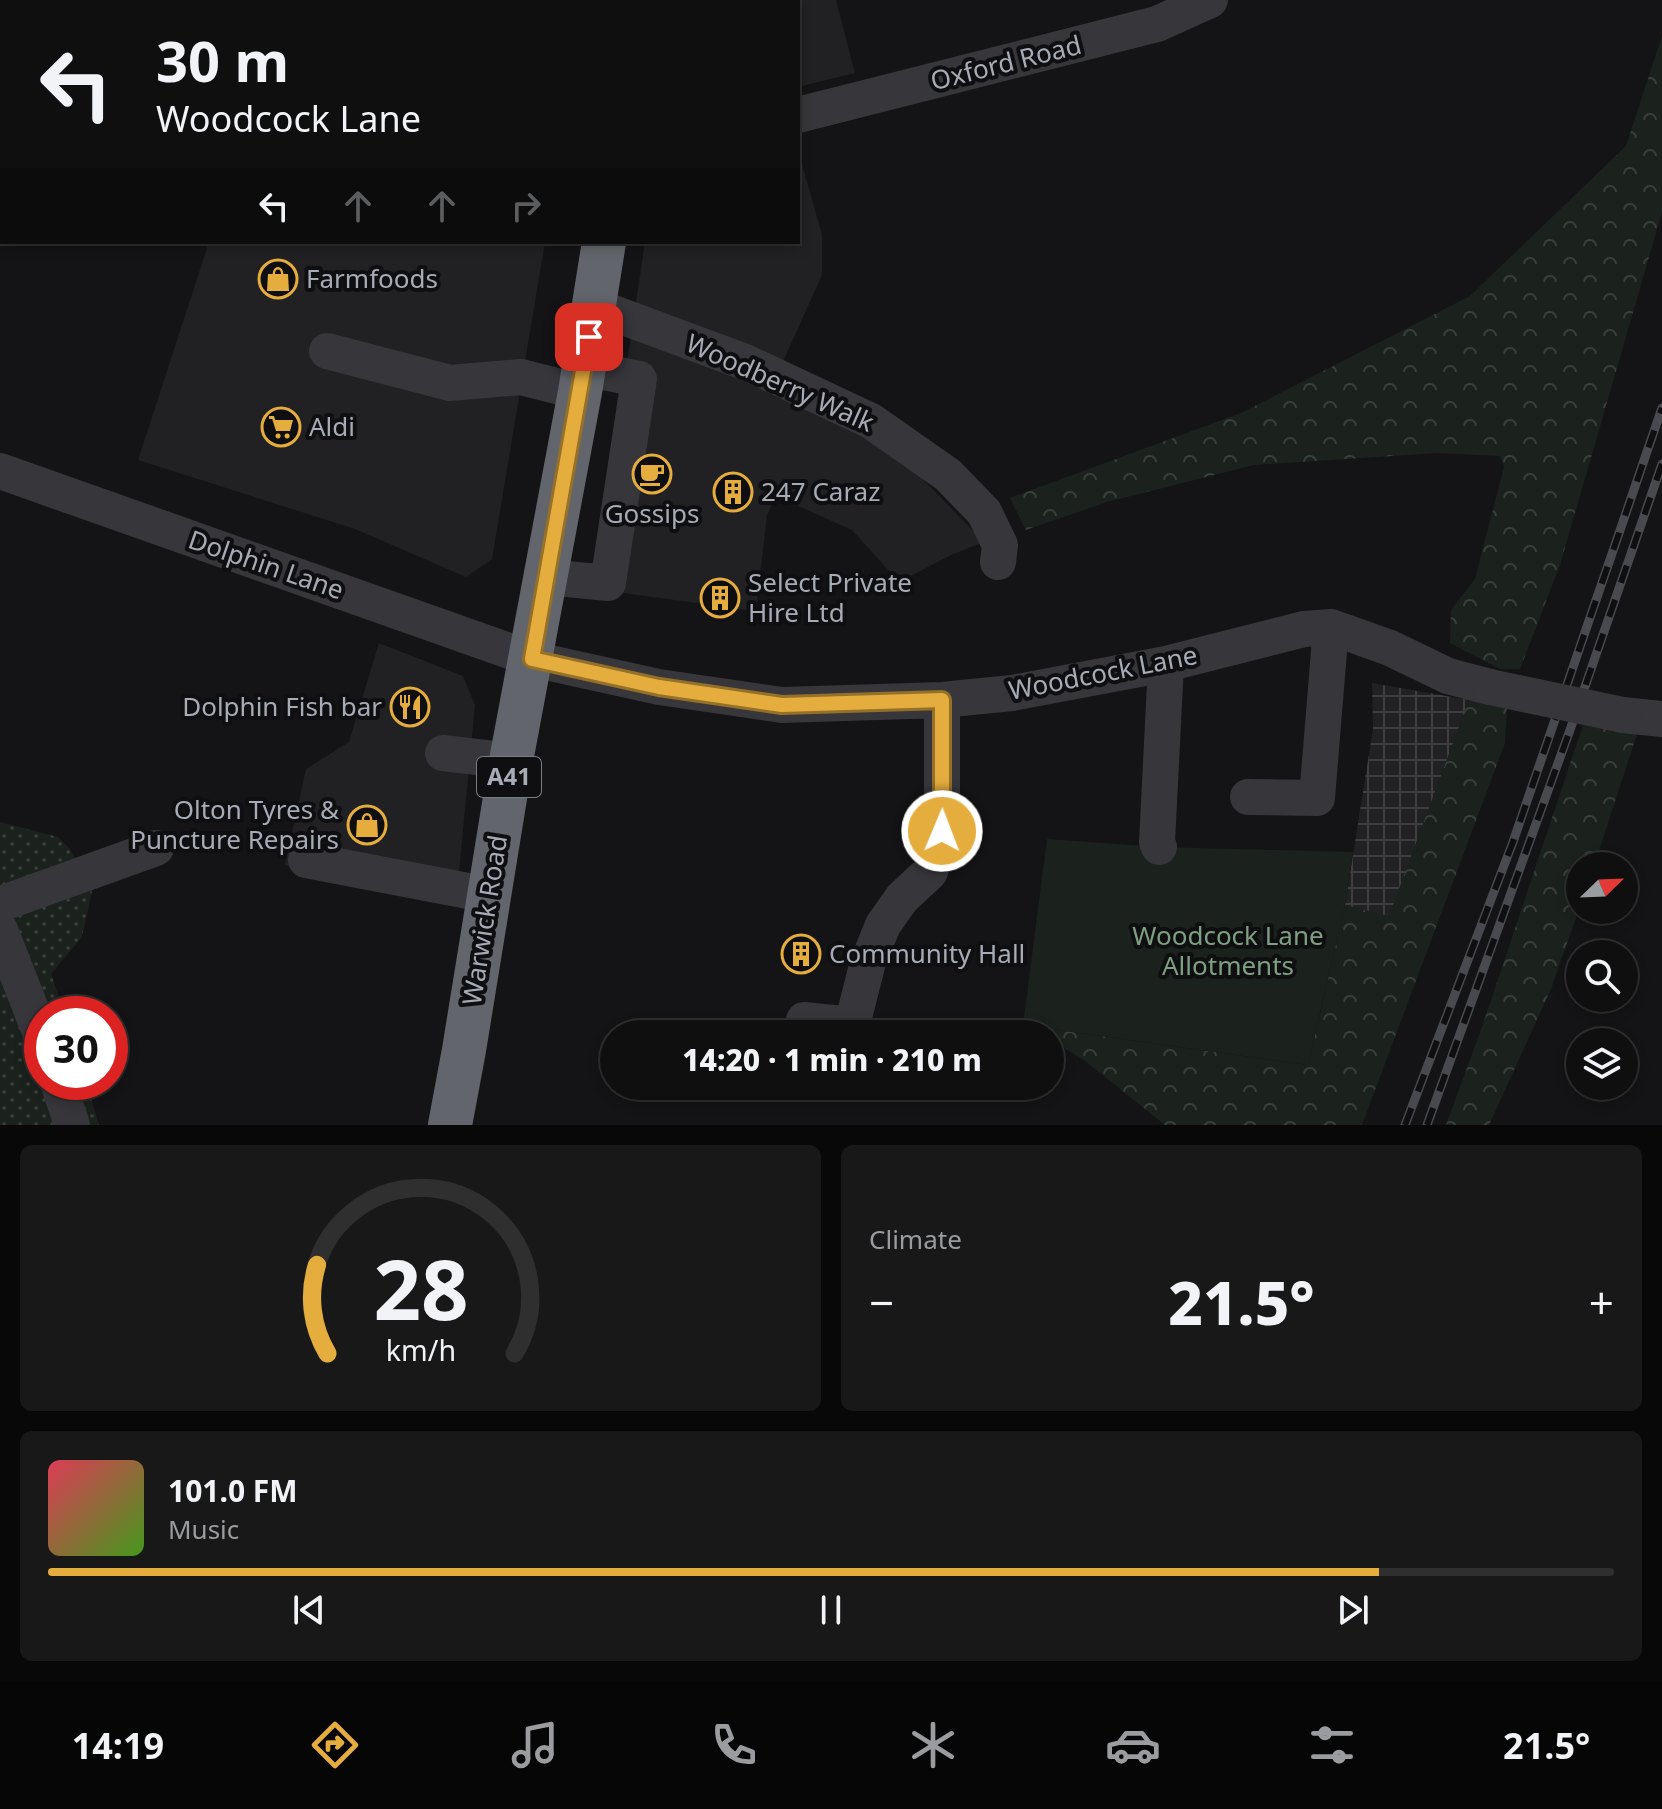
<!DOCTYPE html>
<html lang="en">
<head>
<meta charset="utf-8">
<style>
  body { margin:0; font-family:"Noto Sans",sans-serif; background:#181819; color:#f1f3f6; height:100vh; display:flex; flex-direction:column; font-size:30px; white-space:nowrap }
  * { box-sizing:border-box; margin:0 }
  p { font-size:26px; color:#9b9c9f }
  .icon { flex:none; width:44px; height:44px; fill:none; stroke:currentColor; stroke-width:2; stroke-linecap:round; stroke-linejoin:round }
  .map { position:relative; height:1125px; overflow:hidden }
  .sheet { display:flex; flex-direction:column; gap:20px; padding:20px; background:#080809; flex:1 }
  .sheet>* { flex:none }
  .top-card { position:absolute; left:0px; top:0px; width:800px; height:244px; box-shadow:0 4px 12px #0003,0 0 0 2px #2f2f30; background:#0f0f10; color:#f1f3f6; overflow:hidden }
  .needle { width:52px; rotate:67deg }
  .buttons { position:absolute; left:1566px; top:852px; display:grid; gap:16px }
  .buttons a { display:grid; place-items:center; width:72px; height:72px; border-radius:50%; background:#0f0f10; box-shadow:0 4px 12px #0003,0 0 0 2px #2f2f30; font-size:40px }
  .speed { position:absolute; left:24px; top:996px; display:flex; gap:16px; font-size:40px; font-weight:700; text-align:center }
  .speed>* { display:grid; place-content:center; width:104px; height:104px; border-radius:50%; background:#0f0f10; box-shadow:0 4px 12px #0003,0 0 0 2px #2f2f30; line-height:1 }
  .speed .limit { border:12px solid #d22; background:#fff; color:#111 }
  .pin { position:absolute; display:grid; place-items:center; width:68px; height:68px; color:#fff; margin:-34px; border-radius:16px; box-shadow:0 4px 12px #0006 }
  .me { position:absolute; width:88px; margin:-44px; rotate:1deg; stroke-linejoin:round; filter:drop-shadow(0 0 6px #0008) }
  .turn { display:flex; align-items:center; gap:28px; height:168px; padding:0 24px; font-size:36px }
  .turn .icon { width:104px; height:104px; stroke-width:2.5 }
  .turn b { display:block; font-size:56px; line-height:68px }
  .lanes { display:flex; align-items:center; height:76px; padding:0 24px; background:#0003; justify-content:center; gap:40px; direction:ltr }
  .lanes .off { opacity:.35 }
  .big { font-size:60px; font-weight:800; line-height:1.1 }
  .sheet .widget { flex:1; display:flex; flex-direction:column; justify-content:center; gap:12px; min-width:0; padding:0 28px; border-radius:12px; background:#181819 }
  .sheet .dial { align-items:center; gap:0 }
  .dial svg { height:208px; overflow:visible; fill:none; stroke:#2f2f30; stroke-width:7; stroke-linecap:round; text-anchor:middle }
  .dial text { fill:#f1f3f6; stroke:none }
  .song { display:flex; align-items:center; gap:24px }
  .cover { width:96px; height:96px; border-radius:12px; background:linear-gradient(135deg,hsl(350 70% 55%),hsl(100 70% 35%)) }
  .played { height:8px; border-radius:4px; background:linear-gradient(90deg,#e4ad3e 85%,#2f2f30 85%) }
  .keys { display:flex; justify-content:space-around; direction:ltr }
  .heat { display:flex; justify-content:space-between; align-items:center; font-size:44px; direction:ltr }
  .sheet .tiles { flex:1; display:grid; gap:20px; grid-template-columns:1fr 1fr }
  .widget:last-child { grid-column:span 2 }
  .trip { position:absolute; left:600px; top:1020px; width:464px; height:80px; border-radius:40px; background:#0f0f10; box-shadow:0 4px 12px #0003,0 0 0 2px #2f2f30; font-weight:800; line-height:80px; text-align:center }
  .tab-bar { display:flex; height:128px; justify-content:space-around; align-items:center; background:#060606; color:#9b9c9f }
  .tab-bar .icon { width:56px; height:56px }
  .tab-bar .active { color:#e4ad3e }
  .tab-bar b { font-size:36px; color:#f1f3f6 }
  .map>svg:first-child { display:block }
  .built { fill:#212023 }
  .industrial { fill:url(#industrial-grid) }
  .grass { fill:url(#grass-dots) }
  .forest { fill:url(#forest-crowns) }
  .garden { fill:#1b211c }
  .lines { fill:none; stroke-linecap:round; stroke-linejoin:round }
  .minor { stroke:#36363b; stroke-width:36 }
  .highway { stroke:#62656b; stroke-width:44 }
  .rail-casing { stroke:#494a50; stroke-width:9 }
  .rail { stroke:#0f0f11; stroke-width:6; stroke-dasharray:18; stroke-linecap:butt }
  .minor-bridge { stroke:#36363b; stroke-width:36 }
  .route-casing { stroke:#947028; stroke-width:20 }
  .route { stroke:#e4ad3e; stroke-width:14 }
  .labels { text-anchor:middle; stroke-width:8; stroke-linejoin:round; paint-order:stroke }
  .shield { fill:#0f0f11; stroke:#797c84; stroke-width:2 }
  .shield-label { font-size:24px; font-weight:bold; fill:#a7abb5 }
  .street-label { font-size:26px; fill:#a7abb5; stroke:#0f0f11 }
  .poi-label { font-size:26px; fill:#a7abb5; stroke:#0f0f11; text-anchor:start }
  .park-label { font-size:26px; fill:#7f9f82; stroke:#0f0f11 }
</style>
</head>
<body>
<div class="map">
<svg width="1662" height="1125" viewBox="0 0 1662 1125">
  <defs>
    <pattern id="industrial-grid" width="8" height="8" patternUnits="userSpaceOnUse" patternTransform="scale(2)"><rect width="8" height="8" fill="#212023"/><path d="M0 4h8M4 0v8" fill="none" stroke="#3e3e41"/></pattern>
    <pattern id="grass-dots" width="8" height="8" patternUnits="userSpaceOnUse" patternTransform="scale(2)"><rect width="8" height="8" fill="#1b211c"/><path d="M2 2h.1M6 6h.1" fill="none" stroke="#393f3b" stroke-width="1.8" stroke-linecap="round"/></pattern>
    <pattern id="forest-crowns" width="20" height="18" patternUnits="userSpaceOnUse" patternTransform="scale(2)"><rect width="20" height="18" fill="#1b211c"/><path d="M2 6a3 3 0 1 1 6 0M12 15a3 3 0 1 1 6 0" fill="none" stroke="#393f3b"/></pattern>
  </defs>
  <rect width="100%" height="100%" fill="#141416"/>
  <path class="built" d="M690,0H836L855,73L798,87V2H689Z
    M798,150L822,235V275L781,366L915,471L984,542L951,555L899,582L852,530L776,496L767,515L756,611L593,589L645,242H798Z
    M209,242H545L492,559L466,577L355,529L138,460Z
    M379,643L463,676L475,705L456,904L285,865L306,769L349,742Z"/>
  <path class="industrial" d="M1372,683L1469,700L1389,917L1345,905L1373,729Z"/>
  <path class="grass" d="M0,822L58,837L70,849L92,891L82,937L51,974L65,1014H42V1082H86L99,1125H0Z"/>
  <path class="forest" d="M1662,36V212L1560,565L1520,669H1500L1450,643L1451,610L1475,579L1504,467L1500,456L1438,453L1254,465L1107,502L1026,530L1010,498L1241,413L1470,296L1626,146Z
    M1469,700L1507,708L1505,743L1362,1125H1165L1084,1060L1050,1040V1034H1039L1023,1025L1308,1065L1345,905L1389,916Z
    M1585,719L1639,728L1594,866H1580V906L1551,989L1489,1125H1446L1482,1027Z"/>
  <path class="garden" d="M1047,839L1159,847L1353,852L1345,905L1308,1065L1023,1025Z"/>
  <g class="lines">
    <path class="minor" d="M280,0L286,2
      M360,2V0
      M798,115L1157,24L1210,0
      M594,306L745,362L871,421L948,475L984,512L1000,545L998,562
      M327,351L450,383L521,377L580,392
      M0,471L532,659L659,687L782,705L942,700L1012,693L1166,664L1304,629L1331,627L1390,648L1448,676L1490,687
      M547,577L608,583L639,379L584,368
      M1623,715L1662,719
      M443,753L511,761
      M1248,797L1317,798L1331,627
      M1159,847L1157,842L1166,664
      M306,860L489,895
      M0,904L156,848
      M0,930L42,1037
      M804,1020L852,1025L868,962L883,925L902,898L930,872L942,831V700
      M58,1082L72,1125"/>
    <path class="highway" d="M648,2V0
      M450,1125L464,1050L511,761L580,392L604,242"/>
    <defs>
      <path id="rail" d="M1405,1125L1513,842L1662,408
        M1427,1125L1570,730L1662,464"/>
    </defs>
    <use href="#rail" class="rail-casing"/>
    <use href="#rail" class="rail"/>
    <path class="minor-bridge" d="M1490,687L1623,715"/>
  </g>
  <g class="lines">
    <defs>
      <path id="route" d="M589,337L532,659L659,687L782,705L942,700V831"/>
    </defs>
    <use href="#route" class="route-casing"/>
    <use href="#route" class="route"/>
  </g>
  <defs>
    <symbol id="shop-ring" viewBox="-11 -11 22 22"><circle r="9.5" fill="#0f0f11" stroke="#e4ad3e" stroke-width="1.5"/><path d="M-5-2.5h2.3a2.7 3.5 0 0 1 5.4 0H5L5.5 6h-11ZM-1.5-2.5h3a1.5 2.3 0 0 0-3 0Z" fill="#e4ad3e"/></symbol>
    <symbol id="supermarket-ring" viewBox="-11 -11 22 22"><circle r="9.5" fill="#0f0f11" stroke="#e4ad3e" stroke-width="1.5"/><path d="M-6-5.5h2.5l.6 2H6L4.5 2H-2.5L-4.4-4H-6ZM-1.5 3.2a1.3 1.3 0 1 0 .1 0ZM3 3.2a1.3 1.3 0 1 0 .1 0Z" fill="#e4ad3e"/></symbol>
    <symbol id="cafe-ring" viewBox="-11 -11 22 22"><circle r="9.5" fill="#0f0f11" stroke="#e4ad3e" stroke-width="1.5"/><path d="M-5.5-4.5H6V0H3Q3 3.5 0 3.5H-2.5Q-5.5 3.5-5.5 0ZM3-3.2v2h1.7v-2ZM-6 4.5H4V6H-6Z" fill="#e4ad3e"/></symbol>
    <symbol id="building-ring" viewBox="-11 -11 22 22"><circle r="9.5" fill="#0f0f11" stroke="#e4ad3e" stroke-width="1.5"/><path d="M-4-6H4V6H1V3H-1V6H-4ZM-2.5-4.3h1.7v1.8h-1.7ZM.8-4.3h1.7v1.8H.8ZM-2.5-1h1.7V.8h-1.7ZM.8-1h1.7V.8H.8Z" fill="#e4ad3e"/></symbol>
    <symbol id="restaurant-ring" viewBox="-11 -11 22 22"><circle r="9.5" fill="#0f0f11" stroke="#e4ad3e" stroke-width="1.5"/><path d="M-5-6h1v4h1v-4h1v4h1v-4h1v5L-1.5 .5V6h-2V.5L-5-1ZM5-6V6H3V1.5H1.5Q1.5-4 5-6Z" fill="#e4ad3e"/></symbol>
  </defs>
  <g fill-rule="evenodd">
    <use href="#shop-ring" x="256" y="257" width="44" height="44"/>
    <use href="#supermarket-ring" x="259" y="405" width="44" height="44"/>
    <use href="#cafe-ring" x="630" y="452" width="44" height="44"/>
    <use href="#building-ring" x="711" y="470" width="44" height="44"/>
    <use href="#building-ring" x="698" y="576" width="44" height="44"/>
    <use href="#restaurant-ring" x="388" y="685" width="44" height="44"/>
    <use href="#shop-ring" x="345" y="803" width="44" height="44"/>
    <use href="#building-ring" x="779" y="932" width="44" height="44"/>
  </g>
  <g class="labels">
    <rect class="shield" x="477" y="757" width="64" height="40" rx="6"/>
    <g class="shield-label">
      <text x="509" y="785">A41</text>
    </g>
    <g class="street-label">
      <text transform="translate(1006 63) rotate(-14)" y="9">Oxford Road</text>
      <text transform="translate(780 383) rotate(24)" y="9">Woodberry Walk</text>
      <text transform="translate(266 565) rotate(19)" y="9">Dolphin Lane</text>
      <text transform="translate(1103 673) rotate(-11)" y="9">Woodcock Lane</text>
      <text transform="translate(485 920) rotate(-81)" y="9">Warwick Road</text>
    </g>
    <g class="poi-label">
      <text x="306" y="288">Farmfoods</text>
      <text x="309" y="436">Aldi</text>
      <text x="761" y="501">247 Caraz</text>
      <text x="652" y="523" text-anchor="middle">Gossips</text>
      <text x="748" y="592">Select Private<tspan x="748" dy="30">Hire Ltd</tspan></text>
      <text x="382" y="716" text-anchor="end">Dolphin Fish bar</text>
      <text x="339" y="819" text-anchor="end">Olton Tyres &amp;<tspan x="339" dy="30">Puncture Repairs</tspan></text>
      <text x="829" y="963">Community Hall</text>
    </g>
    <g class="park-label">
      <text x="1228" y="945">Woodcock Lane<tspan x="1228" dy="30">Allotments</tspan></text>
    </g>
  </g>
</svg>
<div class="buttons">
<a><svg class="needle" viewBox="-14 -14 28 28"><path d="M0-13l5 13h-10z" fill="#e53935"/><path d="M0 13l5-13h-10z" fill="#9b9c9f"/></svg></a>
<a><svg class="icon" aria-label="search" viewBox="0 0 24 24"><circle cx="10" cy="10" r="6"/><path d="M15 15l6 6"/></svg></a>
<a><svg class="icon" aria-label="layers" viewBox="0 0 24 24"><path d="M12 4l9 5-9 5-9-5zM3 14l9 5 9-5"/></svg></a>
</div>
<div class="speed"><div class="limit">30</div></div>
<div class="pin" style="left:589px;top:337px;background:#d93025"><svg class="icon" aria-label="arrive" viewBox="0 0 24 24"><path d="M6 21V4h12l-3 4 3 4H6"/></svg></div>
<svg class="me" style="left:942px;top:831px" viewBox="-20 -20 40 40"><circle r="17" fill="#e4ad3e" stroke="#fff" stroke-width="3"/><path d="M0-11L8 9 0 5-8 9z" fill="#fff"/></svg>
<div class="trip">14:20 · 1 min · 210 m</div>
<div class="top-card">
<div class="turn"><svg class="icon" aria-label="left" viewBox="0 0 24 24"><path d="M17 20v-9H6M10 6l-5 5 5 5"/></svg><div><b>30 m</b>Woodcock Lane</div></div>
<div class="lanes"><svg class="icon" aria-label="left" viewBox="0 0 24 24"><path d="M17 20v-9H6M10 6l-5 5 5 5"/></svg><svg class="icon off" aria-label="ahead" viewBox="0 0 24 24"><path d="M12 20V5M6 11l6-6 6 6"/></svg><svg class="icon off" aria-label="ahead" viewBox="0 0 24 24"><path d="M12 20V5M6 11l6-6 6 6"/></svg><svg class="icon off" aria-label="right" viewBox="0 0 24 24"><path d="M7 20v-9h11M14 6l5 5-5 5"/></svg></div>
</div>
</div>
<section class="sheet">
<div class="tiles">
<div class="widget dial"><svg viewBox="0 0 100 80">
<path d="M14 69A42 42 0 1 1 86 69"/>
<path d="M14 69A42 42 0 0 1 10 35" stroke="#e4ad3e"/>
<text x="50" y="56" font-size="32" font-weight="700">28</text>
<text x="50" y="72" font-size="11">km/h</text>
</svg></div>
<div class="widget"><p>Climate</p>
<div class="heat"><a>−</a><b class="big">21.5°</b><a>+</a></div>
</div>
<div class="widget">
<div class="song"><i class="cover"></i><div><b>101.0 FM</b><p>Music</p></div></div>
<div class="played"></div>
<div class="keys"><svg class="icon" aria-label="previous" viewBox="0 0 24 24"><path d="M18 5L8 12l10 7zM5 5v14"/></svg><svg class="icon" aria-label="pause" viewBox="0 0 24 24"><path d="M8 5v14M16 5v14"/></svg><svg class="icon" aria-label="next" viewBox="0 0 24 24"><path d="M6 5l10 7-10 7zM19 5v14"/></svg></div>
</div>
</div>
</section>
<nav class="tab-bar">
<b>14:19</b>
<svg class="icon active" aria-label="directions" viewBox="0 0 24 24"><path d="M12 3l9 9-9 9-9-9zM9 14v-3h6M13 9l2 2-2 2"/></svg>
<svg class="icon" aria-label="music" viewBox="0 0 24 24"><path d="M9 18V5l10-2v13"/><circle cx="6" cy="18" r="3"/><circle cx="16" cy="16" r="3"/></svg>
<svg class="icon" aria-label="phone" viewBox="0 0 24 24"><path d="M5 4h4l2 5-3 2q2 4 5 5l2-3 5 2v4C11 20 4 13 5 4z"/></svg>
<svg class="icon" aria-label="climate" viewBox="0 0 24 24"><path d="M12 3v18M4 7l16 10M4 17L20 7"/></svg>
<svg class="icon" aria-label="car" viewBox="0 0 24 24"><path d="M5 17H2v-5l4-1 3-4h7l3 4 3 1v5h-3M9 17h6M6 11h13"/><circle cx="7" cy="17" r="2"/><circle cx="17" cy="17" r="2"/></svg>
<svg class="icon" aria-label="filters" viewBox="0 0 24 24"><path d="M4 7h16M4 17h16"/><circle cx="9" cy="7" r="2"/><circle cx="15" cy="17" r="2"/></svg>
<b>21.5°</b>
</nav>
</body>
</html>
